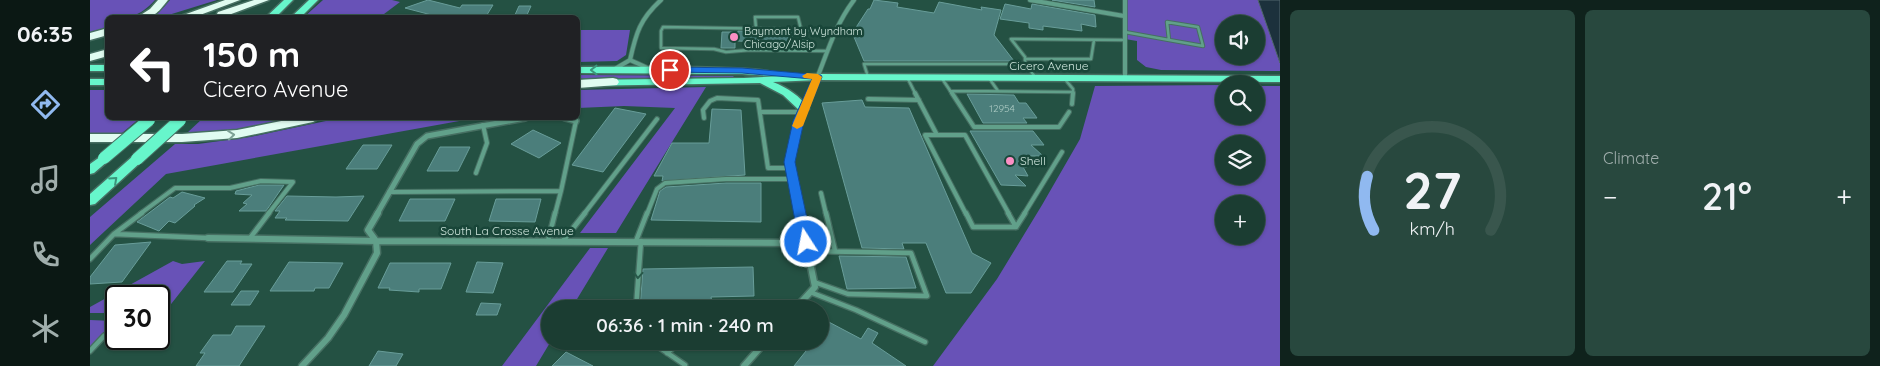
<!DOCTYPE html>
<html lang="en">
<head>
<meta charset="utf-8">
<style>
  body { margin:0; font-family:Quicksand,sans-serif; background:#28483e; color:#f1f3f6; height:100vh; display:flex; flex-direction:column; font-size:19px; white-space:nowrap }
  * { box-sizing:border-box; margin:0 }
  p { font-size:16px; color:#a0aeac }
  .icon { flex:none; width:28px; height:28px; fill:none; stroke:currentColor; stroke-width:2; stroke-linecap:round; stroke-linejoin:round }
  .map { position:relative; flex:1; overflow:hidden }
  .side { display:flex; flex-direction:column; gap:10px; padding:10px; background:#0f221c; width:600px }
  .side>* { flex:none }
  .top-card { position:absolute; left:15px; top:15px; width:475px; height:105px; border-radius:8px; box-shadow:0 1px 4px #0004,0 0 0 1px #39564d; background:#202124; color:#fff; overflow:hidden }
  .fabs { position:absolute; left:1125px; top:15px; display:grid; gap:10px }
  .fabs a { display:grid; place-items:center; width:50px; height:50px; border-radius:50%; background:#1b3d32; box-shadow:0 1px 4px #0004,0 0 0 1px #39564d; font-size:25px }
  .speed { position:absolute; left:15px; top:285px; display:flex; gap:10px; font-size:25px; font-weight:700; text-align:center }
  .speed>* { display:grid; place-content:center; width:65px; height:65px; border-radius:50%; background:#1b3d32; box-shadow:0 1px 4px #0004,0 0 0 1px #39564d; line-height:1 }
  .speed .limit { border:2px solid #111; border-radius:8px; background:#fff; color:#111 }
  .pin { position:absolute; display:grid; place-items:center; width:42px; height:42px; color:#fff; margin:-21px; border:2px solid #fff; border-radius:50%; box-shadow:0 1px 5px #0007 }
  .me { position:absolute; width:55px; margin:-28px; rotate:349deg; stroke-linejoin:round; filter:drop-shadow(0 0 4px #0008) }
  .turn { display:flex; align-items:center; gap:18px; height:105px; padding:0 15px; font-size:22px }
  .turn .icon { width:65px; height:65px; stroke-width:2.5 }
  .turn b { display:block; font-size:35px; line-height:42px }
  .big { font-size:38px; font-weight:600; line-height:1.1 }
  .side .tile { flex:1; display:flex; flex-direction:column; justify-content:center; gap:8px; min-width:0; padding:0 18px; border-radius:8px; background:#28483e }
  .side .dial { align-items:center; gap:0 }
  .dial svg { height:130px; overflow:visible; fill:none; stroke:#39564d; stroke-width:7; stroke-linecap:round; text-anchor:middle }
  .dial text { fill:#f1f3f6; stroke:none }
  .heat { display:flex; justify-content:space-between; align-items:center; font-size:28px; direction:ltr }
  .side .tiles { flex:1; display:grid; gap:10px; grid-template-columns:repeat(2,1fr) }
  .trip { position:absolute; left:451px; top:300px; width:288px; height:50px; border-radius:25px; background:#1b3d32; box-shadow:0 1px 4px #0004,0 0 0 1px #39564d; font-weight:600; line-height:50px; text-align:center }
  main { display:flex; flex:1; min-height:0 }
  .tabs { display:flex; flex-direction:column; width:90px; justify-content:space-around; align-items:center; background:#0b1814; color:#a0aeac }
  .tabs .icon { width:35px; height:35px }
  .tabs .current { color:#90b9f0 }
  .tabs b { font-size:22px; color:#f1f3f6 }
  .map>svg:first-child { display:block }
  .green { fill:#6852b7; fill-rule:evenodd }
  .water { fill:#1c313c; stroke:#51676c }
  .building { fill:#4b7e7b; stroke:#689d99 }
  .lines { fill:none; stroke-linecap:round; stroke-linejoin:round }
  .service-far2-casing { stroke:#466f62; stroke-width:4.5 }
  .service-far1-casing { stroke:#466f62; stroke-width:6 }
  .service-casing { stroke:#466f62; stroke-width:7 }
  .minor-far2-casing { stroke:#466f62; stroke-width:5.5 }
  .minor-far1-casing { stroke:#466f62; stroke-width:8 }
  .minor-casing { stroke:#466f62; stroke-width:9 }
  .primary-casing { stroke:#466f62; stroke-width:3 }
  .motorway-casing { stroke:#466f62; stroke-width:3 }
  .service-far2 { stroke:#61a08a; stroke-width:2.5 }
  .service-far1 { stroke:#61a08a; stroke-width:4 }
  .service { stroke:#61a08a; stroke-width:4.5 }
  .minor-far2 { stroke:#61a08a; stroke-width:4 }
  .minor-far1 { stroke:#61a08a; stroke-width:5 }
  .minor { stroke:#61a08a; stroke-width:6 }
  .primary { fill:#67f6cb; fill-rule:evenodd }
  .motorway { fill:#e0fcf1; fill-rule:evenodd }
  .primary-bridge-casing { stroke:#466f62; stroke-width:14; stroke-linecap:butt }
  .primary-bridge { stroke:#67f6cb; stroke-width:12 }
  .oneway { stroke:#3c957b }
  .oneway2 { stroke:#7ca195 }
  .oneway3 { stroke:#275849 }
  .route { fill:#1a73e8; stroke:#114b97 }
  .slow { fill:#f59e0b }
  .poi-dot { fill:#fb8fc4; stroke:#194639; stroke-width:2 }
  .labels { text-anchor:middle; stroke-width:5; stroke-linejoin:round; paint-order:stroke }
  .number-label { font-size:10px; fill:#adcbc4 }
  .far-poi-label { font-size:11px; fill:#cee5dc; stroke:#194639; text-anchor:start }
  .street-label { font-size:12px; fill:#cee5dc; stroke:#194639 }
  .poi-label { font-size:12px; fill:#cee5dc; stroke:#194639; text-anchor:start }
</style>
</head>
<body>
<main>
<nav class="tabs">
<b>06:35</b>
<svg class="icon current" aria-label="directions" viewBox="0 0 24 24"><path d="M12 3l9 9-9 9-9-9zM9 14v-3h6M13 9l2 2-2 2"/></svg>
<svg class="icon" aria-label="music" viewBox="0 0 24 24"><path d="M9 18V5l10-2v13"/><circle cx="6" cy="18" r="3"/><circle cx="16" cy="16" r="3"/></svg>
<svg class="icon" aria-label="phone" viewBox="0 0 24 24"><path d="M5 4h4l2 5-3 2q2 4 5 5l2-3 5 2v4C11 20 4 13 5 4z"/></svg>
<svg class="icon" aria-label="climate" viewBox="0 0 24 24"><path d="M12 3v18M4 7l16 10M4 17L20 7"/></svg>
</nav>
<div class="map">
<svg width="1190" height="366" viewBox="0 0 1190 366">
  <rect width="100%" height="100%" fill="#245143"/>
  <path class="green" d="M0,0H65C48,18 41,17 18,18L17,28L0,34Z
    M80,0H127L72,17L58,18L74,7Z
    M233,0H302L310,2L290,17H214Z
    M1035,0H1168L1190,63V71L1071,70L1056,67L1047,60V41L1035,39ZM1134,24H1166V56H1134Z
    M488,30H540L536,55L527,61L488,62Z
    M488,75L643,76L644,77L600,80H488Z
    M1134,85V116H1166V86H1190V366H843L907,279L952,205L990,139L1005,86ZM1134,144H1166V176H1134ZM1134,204H1166V236H1134Z
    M616,87L526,233H490L585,108L534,106L488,108V90Z
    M0,90H17L18,118H50L32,133H0Z
    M113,118H210L144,131L96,134Z
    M250,118H386L76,174L0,245V217L85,144H108L160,137Z
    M500,248H518L481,309H460L461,341L446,366H412Z
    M83,261L92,264L115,261L74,313H69V296H26V313H0V307Z
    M0,320L24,321L0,347Z"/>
  <path class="water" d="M1168,0H1190V63Z"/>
  <path class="building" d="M338,0L370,8L372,5H403L395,18H353L315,8Z
    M784,0L808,3L807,7L844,13L849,2L892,10L891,7L911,10L904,35L924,61H774L764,37L765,29L778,9H780Z
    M962,0H1004L1005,7Z
    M915,4L941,9L942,4L1005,15L1006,27L991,24L992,31L953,26V30L939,28V23L910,19Z
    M429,6H441L436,17H424Z
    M648,31L701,32L703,43L647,41Z
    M632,32H645V48H631Z
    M877,94L924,95L929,103H936L947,118H933L937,123H893Z
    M772,100L775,107L819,108L882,253L901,263L881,293H856L836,243H812L814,249L772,248L732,103Z
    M525,108L556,114L513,172L482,165Z
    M622,109L651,110L655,175L572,181L573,176H564L582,143H619Z
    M443,130L471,143L449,158L421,144Z
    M880,131H943L954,145H941L953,156H939L945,166L933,167L938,176L925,175L936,186L911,185Z
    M273,145H302L287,169H256Z
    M350,147H380L368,171H337Z
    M636,183H671V222L561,220L570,191L576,187Z
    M169,185H194L176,211H149L157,204L153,203L162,195L145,194L146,191Z
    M92,192L115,198L104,205L105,206L85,223L79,221L69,231L47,222L80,197L83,198Z
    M197,196L246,197L274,196L258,221L195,220L197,218H185L190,211H185Z
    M320,199H365L355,221H309Z
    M406,199H451L445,222L399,221Z
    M61,242L32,282L0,284V277L25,245Z
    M749,256L816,257L826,288L757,289Z
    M137,261H152L150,264H162L143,292H114Z
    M199,262L253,263L239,288H225L224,291H180Z
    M387,262L413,263L403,293L376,292Z
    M300,263H361L351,289H329V292L299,290L300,288H288Z
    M663,267L664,296L621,297L623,309H550L553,269Z
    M151,291H169L160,305H141Z
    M391,303L411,304L407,315H386Z
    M735,320L771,339L778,328L788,333L782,343L816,366H704L716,351L711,348L717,341H730V326Z
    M146,326H175L149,366H106L115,353H110L123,335H141Z
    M288,351L313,354L306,366H279Z
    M476,352L503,366H462Z"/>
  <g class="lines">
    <defs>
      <path id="service-far2" d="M1077,22L1108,27L1113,46L1079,40Z
        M666,28L665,17H708L716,50
        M1035,32L1079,40
        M737,51L660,50L636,52L624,49L571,48V31L573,27L745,30
        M935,59H1001L1004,40
        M935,64V57L921,39L1035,40
        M778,77L774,64H935L946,78
        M817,77L826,95
        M851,77L863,95
        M899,78L908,91
        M974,78L983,89V95
        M860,91L981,92"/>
      <path id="service-far1" d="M825,93L847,135H875L919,214
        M862,93L884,127H969L979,112
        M778,99L829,100
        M982,104L983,93
        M671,112H712
        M614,118L613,110L620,101L627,98L668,100L678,168H701
        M847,135H835L876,214
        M386,173L397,143L393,125
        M471,191L486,121
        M299,192L471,191L465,214
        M731,193L736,214
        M50,214L85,188H140L171,181L203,182L178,214
        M494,214L567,119
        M557,214L567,189L575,183L636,179H703
        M934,214L972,152"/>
      <path id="service" d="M736,213L745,251
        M876,213L883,227H926
        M918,213L926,227L935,213
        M24,234L52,213
        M160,238L179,213
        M458,241L465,213
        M473,241L495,213
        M546,241L557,213
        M717,251L821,253L837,296L758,294L724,282
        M0,259L24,234L118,238
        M720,292L766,310L835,342
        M546,309L551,241
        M560,341L595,365
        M0,351L14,336
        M577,353L591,341"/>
      <path id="minor-far2" d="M940,0L1034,16
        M1035,0V79
        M540,60L560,69
        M523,70L540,60C546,33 550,19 571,0
        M720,95C735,62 742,29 764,0"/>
      <path id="minor-far1" d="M475,118L486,121
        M287,214L327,144L337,136L435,118
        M710,214L700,162L708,121L721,93"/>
      <path id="minor" d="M118,238L286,241L716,243
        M705,309L725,287L710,213
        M212,366L238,338L254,315L287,253L286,241L278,230L288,213
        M654,366L676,341"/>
      <path id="primary" d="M194,0H203L185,18H175Z
        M219,0H228L210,18H200Z
        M0,65H18V71H0Z
        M488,67C513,67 675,65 685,73L680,76L652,74L488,73Z
        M728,74L1190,76V82L728,80L683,82C698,88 710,96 719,109L714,112L710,111L693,95L670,83L488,86V80L654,78Z
        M0,79H18V85H0Z
        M14,154L18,155L20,158L18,161L4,173L0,174V164Z
        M47,155L53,159L51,162L5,204L0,205V194L43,156Z"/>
      <path id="motorway" d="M68,0H78C67,14 64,18 46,18L60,9Z
        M135,0H150L102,18H85Z
        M164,0H179L136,16L132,17L127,14L128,12Z
        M18,28V35L0,40V33Z
        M18,49V56L0,61V54Z
        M523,78L527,79L529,82L527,85L488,88V80Z
        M206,118H230L223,122L147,138L92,142H0V134H92L147,130Z"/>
    </defs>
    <use href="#service-far2" class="service-far2-casing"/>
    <use href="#service-far1" class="service-far1-casing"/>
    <use href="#service" class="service-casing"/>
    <use href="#minor-far2" class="minor-far2-casing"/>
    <use href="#minor-far1" class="minor-far1-casing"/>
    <use href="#minor" class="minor-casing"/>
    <use href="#primary" class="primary-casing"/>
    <use href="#motorway" class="motorway-casing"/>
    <use href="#service-far2" class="service-far2"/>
    <use href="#service-far1" class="service-far1"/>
    <use href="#service" class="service"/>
    <use href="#minor-far2" class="minor-far2"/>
    <use href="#minor-far1" class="minor-far1"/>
    <use href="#minor" class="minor"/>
    <use href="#primary" class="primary"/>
    <use href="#motorway" class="motorway"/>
    <defs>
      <path id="primary-bridge" d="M14,158L59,120
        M47,159L90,120"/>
    </defs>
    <use href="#primary-bridge" class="primary-bridge-casing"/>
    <use href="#primary-bridge" class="primary-bridge"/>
  </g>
  <defs><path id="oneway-chevron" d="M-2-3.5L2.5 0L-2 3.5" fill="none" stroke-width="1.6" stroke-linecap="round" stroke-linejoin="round" transform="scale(1.25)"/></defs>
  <g class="oneway">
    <use href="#oneway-chevron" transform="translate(504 70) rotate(-180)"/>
    <use href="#oneway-chevron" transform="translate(24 180) rotate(-42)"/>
  </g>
  <use class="oneway2" href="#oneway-chevron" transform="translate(141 135) rotate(-6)"/>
  <use class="oneway3" href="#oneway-chevron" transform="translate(548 275) rotate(94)"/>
  <path class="route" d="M580,67L652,68L731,75L732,77L714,121L705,162L722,242L720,246H711L709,242L694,162L703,121L722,79L652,73L577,72L576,70Z"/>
  <path class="slow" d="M717,73L728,74L732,77L713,126L707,129L702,126L722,79L714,78L712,76Z"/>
  <g class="poi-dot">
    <circle cx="644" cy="37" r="5"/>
    <circle cx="920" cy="161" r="5"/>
  </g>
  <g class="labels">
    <g class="number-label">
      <text x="912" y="112">12954</text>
    </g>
    <g class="far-poi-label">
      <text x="654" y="35">Baymont by Wyndham<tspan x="654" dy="13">Chicago/Alsip</tspan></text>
    </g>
    <g class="street-label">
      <text x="959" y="70">Cicero Avenue</text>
      <text x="417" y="235">South La Crosse Avenue</text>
    </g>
    <g class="poi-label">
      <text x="930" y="165">Shell</text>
    </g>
  </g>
</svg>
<div class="fabs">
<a><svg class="icon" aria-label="sound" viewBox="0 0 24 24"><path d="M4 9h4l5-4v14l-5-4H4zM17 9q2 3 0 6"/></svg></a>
<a><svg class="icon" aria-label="search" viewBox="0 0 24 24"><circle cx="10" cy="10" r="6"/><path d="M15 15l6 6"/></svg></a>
<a><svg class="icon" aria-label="layers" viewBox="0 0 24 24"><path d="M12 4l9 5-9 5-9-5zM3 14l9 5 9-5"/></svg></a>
<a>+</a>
</div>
<div class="speed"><div class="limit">30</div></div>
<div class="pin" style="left:580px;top:70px;background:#d93025"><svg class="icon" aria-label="arrive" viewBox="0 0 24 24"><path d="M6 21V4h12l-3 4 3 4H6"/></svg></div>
<svg class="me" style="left:716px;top:242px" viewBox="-20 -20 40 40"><circle r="17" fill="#1a73e8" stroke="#fff" stroke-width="3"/><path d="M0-11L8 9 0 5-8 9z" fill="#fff"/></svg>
<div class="trip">06:36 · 1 min · 240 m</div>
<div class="top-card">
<div class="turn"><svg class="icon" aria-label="left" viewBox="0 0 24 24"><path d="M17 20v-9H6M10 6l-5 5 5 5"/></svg><div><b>150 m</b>Cicero Avenue</div></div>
</div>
</div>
<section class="side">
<div class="tiles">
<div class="tile dial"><svg viewBox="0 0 100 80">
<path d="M14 69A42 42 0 1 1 86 69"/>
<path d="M14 69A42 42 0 0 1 10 36" stroke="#90b9f0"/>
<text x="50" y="56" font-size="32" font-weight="700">27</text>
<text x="50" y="72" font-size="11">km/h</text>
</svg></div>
<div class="tile"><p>Climate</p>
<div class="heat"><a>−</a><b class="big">21°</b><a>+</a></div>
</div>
</div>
</section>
</main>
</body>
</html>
